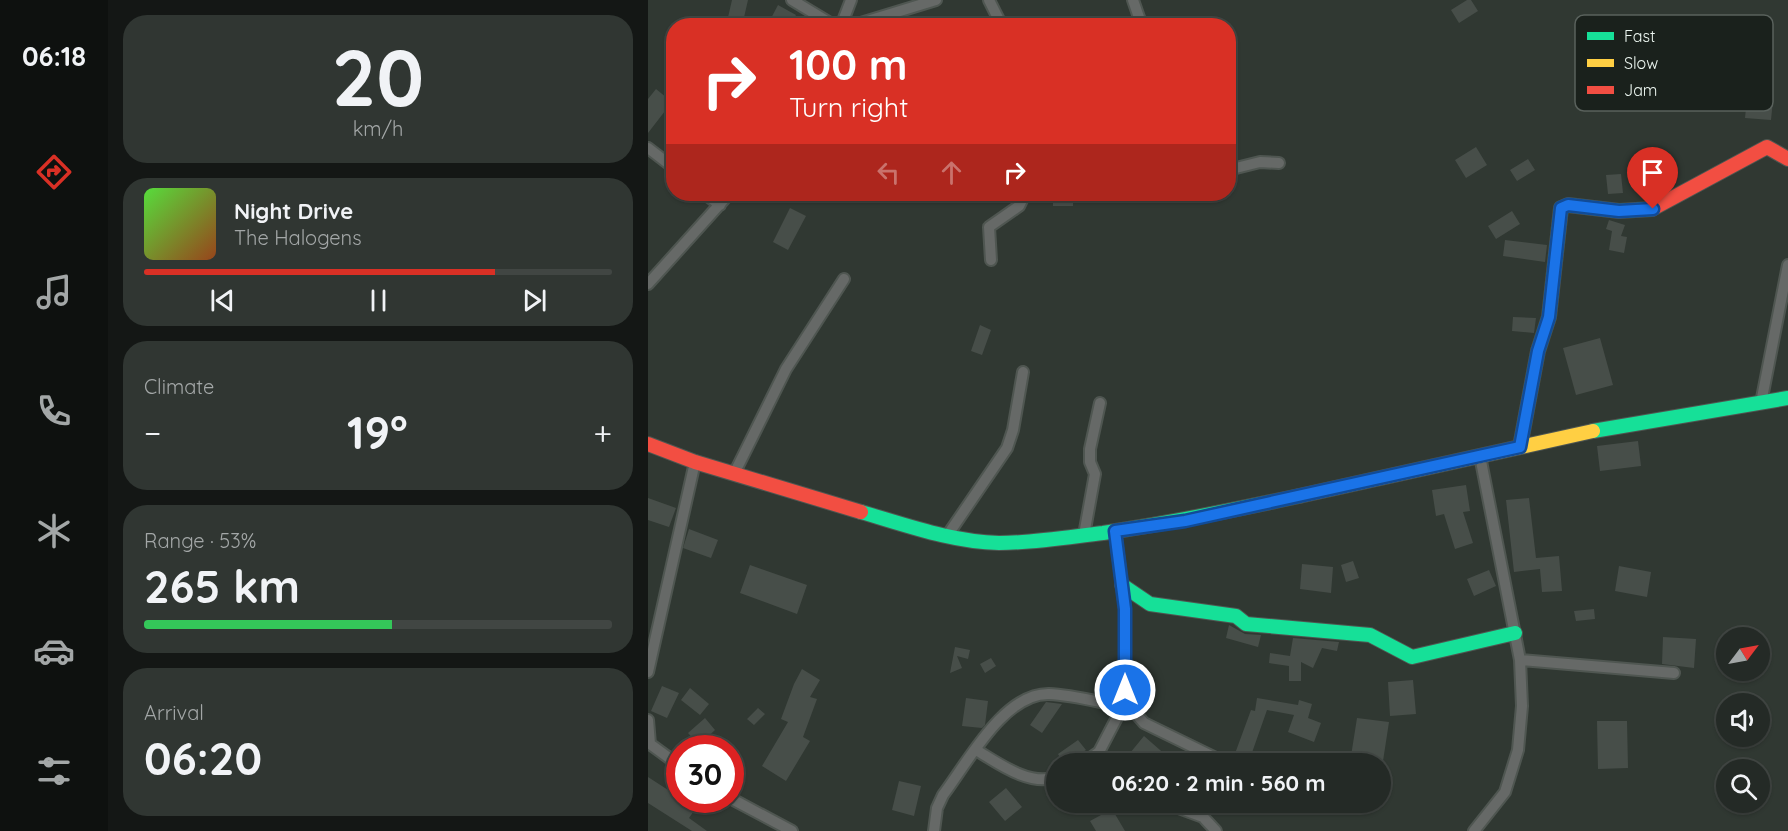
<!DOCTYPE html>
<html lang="en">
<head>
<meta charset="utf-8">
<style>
  body { margin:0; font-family:Quicksand,sans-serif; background:#303632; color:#f1f3f6; height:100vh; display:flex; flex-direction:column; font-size:22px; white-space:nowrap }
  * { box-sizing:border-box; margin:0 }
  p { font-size:20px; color:#a3a7a7 }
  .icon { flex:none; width:33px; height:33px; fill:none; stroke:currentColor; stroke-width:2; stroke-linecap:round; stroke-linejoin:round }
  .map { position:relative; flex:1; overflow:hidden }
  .details { display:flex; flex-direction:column; gap:15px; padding:15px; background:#141715; width:540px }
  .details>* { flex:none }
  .top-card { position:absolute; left:18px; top:18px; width:570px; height:183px; border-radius:24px; box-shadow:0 2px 4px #0004,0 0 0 2px #414643; background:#d93025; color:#fff; overflow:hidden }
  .needle { width:39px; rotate:58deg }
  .tools { position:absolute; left:1068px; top:627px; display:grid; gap:12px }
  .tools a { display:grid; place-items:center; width:54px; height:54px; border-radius:50%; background:#242a26; box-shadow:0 2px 4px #0004,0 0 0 2px #414643; font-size:30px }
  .speed { position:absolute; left:18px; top:735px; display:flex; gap:12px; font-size:30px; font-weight:700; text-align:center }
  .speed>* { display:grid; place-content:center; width:78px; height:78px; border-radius:50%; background:#242a26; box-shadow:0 2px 4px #0004,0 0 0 2px #414643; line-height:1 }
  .speed .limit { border:9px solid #d22; background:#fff; color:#111 }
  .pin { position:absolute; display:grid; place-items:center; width:51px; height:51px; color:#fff; margin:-62px -26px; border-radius:50% 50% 50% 0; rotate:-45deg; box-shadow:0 0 6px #0007 }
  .pin .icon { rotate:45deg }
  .me { position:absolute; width:66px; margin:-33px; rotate:0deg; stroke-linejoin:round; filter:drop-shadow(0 0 4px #0008) }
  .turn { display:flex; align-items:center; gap:21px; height:126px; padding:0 24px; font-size:27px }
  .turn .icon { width:78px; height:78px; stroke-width:2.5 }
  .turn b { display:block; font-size:42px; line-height:51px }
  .lanes { display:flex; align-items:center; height:57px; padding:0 24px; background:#0003; justify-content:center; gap:30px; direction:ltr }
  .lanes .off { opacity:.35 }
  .big { font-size:45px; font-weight:800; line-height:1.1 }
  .details .widget { flex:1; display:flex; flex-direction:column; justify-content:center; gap:9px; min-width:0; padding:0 21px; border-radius:24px; background:#303632 }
  .details .dial { align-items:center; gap:0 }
  .dial b { font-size:78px; line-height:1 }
  .song { display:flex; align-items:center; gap:18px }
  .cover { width:72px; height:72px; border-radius:9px; background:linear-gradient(135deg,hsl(110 70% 55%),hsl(20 70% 35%)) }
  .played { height:6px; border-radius:3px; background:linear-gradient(90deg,#d93025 75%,#414643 75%) }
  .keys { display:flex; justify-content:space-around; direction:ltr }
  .heat { display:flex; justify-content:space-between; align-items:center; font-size:33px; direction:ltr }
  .charge { height:9px; border-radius:4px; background:linear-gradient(90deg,#34c759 53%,#414643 0) }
  .trip { position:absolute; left:398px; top:753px; width:345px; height:60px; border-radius:30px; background:#242a26; box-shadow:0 2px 4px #0004,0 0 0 2px #414643; font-weight:800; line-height:60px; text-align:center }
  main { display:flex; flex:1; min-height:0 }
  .dock { display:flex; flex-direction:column; width:108px; justify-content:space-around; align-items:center; background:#0e110f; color:#a3a7a7 }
  .dock .icon { width:42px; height:42px }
  .dock .on { color:#d93025 }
  .dock b { font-size:27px; color:#f1f3f6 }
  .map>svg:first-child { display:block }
  .building { fill:#474e49 }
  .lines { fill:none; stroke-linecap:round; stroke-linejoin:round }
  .street-casing { stroke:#4f5651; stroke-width:14 }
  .fast-casing { stroke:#4f5651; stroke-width:16 }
  .slow-casing { stroke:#4f5651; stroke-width:16 }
  .jam-casing { stroke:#4f5651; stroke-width:16 }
  .street { stroke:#666967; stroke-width:10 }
  .fast { stroke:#16e098; stroke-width:14 }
  .slow { stroke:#ffcf43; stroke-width:14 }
  .jam { stroke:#f24e42; stroke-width:14 }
  .route-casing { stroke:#114b97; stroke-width:15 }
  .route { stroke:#1a73e8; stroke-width:10 }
  .key { fill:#1a211c; stroke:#59615c; stroke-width:1.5 }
  .key-label { font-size:16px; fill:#edf7f1 }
</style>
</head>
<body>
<main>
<nav class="dock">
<b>06:18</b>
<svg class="icon on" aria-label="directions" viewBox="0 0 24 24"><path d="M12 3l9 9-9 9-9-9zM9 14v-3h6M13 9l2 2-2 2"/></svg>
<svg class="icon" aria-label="music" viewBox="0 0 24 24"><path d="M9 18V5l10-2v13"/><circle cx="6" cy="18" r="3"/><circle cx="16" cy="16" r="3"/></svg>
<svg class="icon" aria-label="phone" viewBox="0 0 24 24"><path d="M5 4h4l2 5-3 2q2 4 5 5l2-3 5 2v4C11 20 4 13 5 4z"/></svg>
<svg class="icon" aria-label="climate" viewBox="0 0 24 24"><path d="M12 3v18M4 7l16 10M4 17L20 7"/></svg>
<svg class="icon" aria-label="car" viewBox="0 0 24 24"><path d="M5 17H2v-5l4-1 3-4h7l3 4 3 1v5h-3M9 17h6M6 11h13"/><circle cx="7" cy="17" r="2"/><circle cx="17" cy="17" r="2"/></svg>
<svg class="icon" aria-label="filters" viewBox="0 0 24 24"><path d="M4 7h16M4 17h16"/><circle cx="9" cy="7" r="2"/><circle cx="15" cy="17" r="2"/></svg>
</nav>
<section class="details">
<div class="widget dial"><b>20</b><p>km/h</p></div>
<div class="widget">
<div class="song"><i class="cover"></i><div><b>Night Drive</b><p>The Halogens</p></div></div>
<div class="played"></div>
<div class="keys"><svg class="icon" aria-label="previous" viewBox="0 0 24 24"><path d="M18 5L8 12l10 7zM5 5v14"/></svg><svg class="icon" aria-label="pause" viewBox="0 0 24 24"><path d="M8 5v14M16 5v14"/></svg><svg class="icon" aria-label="next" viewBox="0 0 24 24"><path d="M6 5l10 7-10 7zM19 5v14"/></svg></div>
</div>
<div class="widget"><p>Climate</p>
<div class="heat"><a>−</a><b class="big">19°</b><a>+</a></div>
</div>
<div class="widget"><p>Range · 53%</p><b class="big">265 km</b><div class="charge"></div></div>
<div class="widget"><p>Arrival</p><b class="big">06:20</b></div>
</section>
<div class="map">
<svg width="1140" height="831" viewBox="0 0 1140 831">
  <rect width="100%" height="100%" fill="#303832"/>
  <path class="building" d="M84,0H100L94,26H78Z
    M819,0H823L830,11L811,23L803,10Z
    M130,5L148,15L142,26H119Z
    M8,89L24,102L0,133V99Z
    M1099,98L1125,100L1123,120L1097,118Z
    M828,147L839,165L818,178L807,160Z
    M880,159L887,170L869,181L862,170Z
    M973,174L975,193L960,194L958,175Z
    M405,195H425V206H405Z
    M142,208L158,216L140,250L125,242Z
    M864,211L872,224L848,239L840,226Z
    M961,220L977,225L973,236L979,237L976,253L961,250L964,231L958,229Z
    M857,240L899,245L897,262L855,256Z
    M865,317L888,318L886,333L864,331Z
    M332,325L343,330L334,355L323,351Z
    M952,338L965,385L928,395L915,348Z
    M990,441L993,466L952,471L949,446Z
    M818,485L822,511L815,512L825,543L807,549L796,514L788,516L784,490Z
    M0,498L28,508L21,527L0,520Z
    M881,498L888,558L911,556L914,591L894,592L892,569L866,572L858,500Z
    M41,529L70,540L63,558L35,548Z
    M705,561L711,578L698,582L693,565Z
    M654,564L685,567L683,593L652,589Z
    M102,565L159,585L149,614L92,593Z
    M971,566L1003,572L999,597L967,591Z
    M841,570L848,586L826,596L819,579Z
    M946,609L947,619L928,621L926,611Z
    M581,625L597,634L613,635L610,647L578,638Z
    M1015,637L1048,639L1046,668L1014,664Z
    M645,638L691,642L689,651L674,648L665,668L653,662V681H641V666L621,663L622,653L642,656Z
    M307,647L322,650L320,659L309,656L314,668L302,673Z
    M343,658L348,666L337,673L332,664Z
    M154,669L172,680L162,697L169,699L155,737L162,741L138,781L114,766L140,722L133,719L146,684Z
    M765,680L768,714L742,716L740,682Z
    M14,686L31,693L19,718L3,711Z
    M42,688L61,704L52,715L33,700Z
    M318,698L340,701L337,725L334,728L314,726Z
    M609,698L650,705L651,700L664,704L660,718L673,723L666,742L640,732L646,715L619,710L600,764L585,759L603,710L607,711Z
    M398,702L414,704L394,733L382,725Z
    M110,708L117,714L106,725L99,719Z
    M57,718L67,730L51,745L40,733Z
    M709,718L741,722L735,761L703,756Z
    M949,721H979L980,768L950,769Z
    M496,736L528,764H473Z
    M430,740L438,750L416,764L410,754Z
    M0,777L48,808L41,818L59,831H44L0,803Z
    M251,781L273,786L266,816L244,810Z
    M358,788L374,807L357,821L341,802Z
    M464,809L477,831H448L442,821Z"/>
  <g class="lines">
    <defs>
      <path id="street" d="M144,0L187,26
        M341,0L354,26
        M485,0L494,26
        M193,26L203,0
        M203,26L288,0
        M0,148L26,168
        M580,170L612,162L631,163
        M57,194L72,205
        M343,260L341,227L371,206L377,194
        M0,284L81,194
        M1113,403L1140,265
        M86,474L138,369L196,279
        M467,531L477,609V690L483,708L496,723L580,764
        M436,535L447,474L442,462V449L452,403
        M299,536L359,448L365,430L375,372
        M872,660L1026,673
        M0,672L47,462
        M0,720L2,744L32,766
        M328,750C350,763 382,787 408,777
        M451,752L458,764
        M434,764L451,752L475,706
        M82,798L144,831
        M514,802L555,817L568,831
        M286,831L289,808L295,795C320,762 356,693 401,694C428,695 456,704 483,708
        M826,831L857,792L870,750L874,706L872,660L832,456"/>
      <path id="fast" d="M945,431L1140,398
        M872,447L890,351L901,317L913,208L920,205L971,211L1004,209
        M213,512C258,525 304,542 351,543C385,543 421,537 455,533C521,523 586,510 651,496
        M474,585L502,604L588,616L598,624L722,635L764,657L867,633"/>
      <path id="slow" d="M651,496L945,431"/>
      <path id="jam" d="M1004,209L1119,147L1140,159
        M0,444L47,462L213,512"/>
    </defs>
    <use href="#street" class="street-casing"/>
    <use href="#fast" class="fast-casing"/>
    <use href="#slow" class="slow-casing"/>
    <use href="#jam" class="jam-casing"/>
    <use href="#street" class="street"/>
    <use href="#fast" class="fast"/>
    <use href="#slow" class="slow"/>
    <use href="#jam" class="jam"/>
  </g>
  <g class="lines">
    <defs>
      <path id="route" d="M477,690V609L467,531L537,521L872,447L890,351L901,317L913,208L920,205L971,211L1005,209"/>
    </defs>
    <use href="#route" class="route-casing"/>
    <use href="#route" class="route"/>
  </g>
  <rect x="927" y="15" width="198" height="96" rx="9" class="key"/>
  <rect x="939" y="32" width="27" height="8" fill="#16e098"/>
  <rect x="939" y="59" width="27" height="8" fill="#ffcf43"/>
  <rect x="939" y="86" width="27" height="8" fill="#f24e42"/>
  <g class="key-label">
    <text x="976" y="42">Fast</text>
    <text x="976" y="69">Slow</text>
    <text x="976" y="96">Jam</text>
  </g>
</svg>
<div class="tools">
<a><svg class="needle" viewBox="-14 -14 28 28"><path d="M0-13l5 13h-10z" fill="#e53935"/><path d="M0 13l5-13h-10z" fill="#a3a7a7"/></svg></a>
<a><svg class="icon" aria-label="sound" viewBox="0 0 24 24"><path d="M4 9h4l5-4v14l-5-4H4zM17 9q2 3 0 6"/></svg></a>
<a><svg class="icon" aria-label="search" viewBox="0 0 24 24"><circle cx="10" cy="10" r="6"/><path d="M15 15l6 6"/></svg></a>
</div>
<div class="speed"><div class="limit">30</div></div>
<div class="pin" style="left:1005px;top:209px;background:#d93025"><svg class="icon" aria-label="arrive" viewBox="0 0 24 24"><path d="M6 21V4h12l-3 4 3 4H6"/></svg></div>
<svg class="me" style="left:477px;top:690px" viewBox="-20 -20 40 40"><circle r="17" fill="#1a73e8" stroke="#fff" stroke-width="3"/><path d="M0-11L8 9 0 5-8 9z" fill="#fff"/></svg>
<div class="trip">06:20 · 2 min · 560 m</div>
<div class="top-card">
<div class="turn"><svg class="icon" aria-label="right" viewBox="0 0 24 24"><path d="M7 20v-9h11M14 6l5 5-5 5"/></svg><div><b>100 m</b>Turn right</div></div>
<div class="lanes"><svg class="icon off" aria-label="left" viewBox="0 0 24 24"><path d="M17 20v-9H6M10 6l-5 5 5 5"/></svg><svg class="icon off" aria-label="ahead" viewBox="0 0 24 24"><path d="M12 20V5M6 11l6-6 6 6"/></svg><svg class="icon" aria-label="right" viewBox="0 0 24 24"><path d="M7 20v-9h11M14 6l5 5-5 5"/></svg></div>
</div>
</div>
</main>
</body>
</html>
